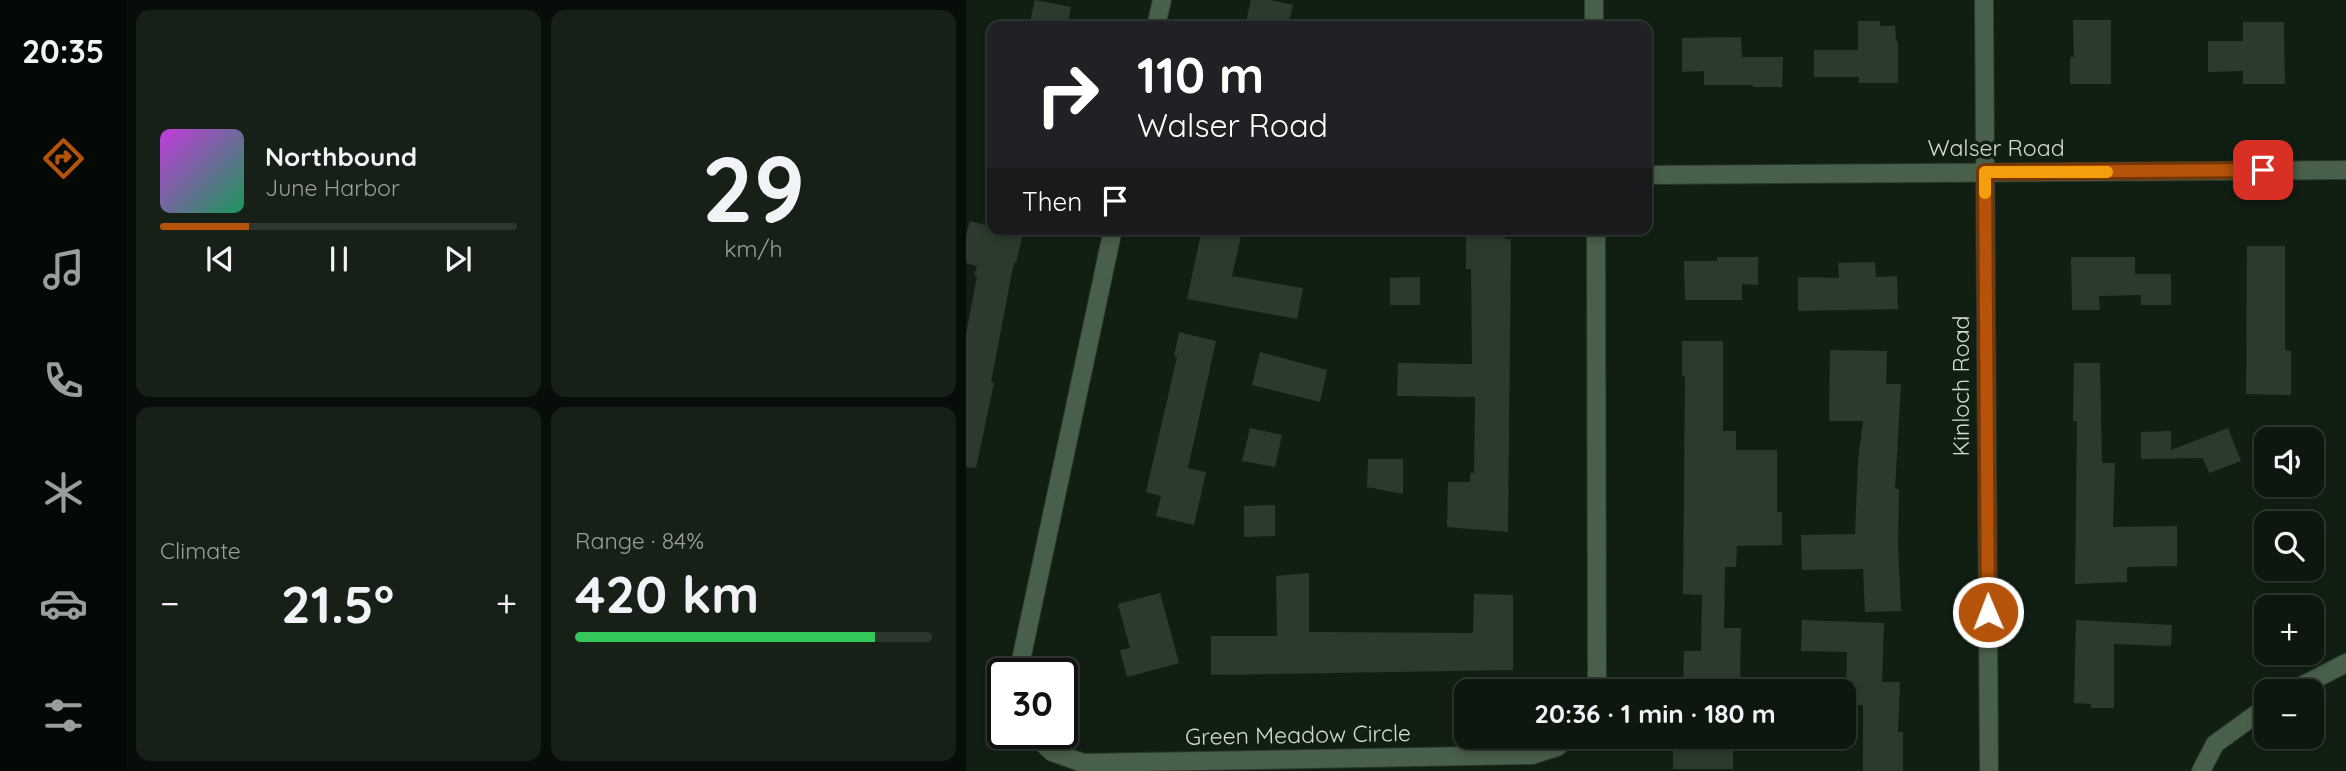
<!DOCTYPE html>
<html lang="en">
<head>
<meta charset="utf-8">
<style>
  body { margin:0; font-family:Quicksand,sans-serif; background:#162017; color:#f1f3f6; height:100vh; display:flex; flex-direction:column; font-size:26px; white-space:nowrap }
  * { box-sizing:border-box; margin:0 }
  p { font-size:23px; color:#9a9f9e }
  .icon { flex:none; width:38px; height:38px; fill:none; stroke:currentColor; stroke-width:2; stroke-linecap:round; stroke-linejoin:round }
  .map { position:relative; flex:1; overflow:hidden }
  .sheet { display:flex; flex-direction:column; gap:10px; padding:10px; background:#070d08; width:840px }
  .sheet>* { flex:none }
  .guide { position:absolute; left:21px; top:21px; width:665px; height:214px; border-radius:14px; box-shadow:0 4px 10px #0003,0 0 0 2px #2d362e; background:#202124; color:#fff; overflow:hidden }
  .fabs { position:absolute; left:1288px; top:427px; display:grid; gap:14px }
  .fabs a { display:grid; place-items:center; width:70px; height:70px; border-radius:14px; background:#0d170e; box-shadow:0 4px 10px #0003,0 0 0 2px #2d362e; font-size:35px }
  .speed { position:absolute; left:21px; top:658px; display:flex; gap:14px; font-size:35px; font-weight:700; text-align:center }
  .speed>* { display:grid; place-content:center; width:91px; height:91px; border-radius:50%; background:#0d170e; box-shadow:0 4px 10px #0003,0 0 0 2px #2d362e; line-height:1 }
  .speed .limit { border:4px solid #111; border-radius:10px; background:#fff; color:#111 }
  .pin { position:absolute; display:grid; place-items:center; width:60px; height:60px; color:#fff; margin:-30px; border-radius:14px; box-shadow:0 4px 10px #0006 }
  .me { position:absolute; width:77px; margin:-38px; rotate:359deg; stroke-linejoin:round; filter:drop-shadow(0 0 5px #0008) }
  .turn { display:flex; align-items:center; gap:24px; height:147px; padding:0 35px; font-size:32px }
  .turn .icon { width:91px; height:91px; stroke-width:2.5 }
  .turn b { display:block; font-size:49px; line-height:60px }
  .then { display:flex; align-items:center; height:66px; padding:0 35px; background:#0003; gap:14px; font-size:26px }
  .big { font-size:52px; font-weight:700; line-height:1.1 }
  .sheet .tile { flex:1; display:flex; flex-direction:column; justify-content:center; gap:10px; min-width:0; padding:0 24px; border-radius:14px; background:#162017 }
  .sheet .dial { align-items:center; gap:0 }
  .dial b { font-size:91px; line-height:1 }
  .song { display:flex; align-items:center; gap:21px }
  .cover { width:84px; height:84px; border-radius:10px; background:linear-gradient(135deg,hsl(290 70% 55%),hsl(150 70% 35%)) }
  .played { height:7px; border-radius:4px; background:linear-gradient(90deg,#b45309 25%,#2d362e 25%) }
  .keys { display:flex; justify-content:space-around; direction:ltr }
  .heat { display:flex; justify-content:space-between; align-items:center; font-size:38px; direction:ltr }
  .charge { height:10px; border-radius:5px; background:linear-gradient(90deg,#34c759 84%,#2d362e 0) }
  .sheet .tiles { flex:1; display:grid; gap:10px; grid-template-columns:repeat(2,1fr) }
  .trip { position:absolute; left:488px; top:679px; width:402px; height:70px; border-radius:14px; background:#0d170e; box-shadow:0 4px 10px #0003,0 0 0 2px #2d362e; font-weight:700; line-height:70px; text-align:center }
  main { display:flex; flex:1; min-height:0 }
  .menu { display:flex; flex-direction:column; width:126px; justify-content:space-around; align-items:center; background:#050906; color:#9a9f9e }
  .menu .icon { width:49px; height:49px }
  .menu .on { color:#b45309 }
  .menu b { font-size:32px; color:#f1f3f6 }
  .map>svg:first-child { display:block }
  .building { fill:#2c3a2d }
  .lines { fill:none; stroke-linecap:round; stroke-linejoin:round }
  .minor-casing { stroke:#2c392e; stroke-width:20 }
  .minor { stroke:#485f4a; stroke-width:18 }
  .route-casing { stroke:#753606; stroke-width:18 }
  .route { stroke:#b45309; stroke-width:12 }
  .slow { stroke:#f59e0b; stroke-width:12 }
  .labels { text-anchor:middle; stroke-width:7; stroke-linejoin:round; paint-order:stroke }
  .street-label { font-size:23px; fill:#d2dbd2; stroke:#111f13 }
</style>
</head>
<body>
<main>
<nav class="menu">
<b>20:35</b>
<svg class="icon on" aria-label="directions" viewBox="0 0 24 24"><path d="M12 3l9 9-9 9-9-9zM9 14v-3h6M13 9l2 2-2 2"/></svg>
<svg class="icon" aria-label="music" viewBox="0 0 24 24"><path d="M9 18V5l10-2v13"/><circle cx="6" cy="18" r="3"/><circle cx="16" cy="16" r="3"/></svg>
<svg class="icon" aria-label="phone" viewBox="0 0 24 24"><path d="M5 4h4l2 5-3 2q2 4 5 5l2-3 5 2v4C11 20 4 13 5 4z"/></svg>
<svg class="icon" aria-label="climate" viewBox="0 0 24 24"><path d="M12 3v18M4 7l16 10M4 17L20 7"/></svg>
<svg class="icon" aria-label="car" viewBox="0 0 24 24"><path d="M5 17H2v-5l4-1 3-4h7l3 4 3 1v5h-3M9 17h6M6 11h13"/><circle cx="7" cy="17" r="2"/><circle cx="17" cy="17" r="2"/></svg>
<svg class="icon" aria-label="filters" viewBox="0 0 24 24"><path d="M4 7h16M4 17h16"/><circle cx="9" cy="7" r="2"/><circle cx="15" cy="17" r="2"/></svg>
</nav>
<section class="sheet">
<div class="tiles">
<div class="tile">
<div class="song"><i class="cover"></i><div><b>Northbound</b><p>June Harbor</p></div></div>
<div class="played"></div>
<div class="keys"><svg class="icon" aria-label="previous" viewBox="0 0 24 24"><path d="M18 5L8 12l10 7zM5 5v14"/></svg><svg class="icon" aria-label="pause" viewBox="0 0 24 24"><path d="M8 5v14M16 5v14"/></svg><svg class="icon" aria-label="next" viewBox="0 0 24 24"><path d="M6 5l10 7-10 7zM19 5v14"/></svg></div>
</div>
<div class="tile dial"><b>29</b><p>km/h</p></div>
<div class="tile"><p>Climate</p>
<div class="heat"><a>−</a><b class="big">21.5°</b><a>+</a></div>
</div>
<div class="tile"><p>Range · 84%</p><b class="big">420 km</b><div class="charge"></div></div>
</div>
</section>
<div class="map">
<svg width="1380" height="771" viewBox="0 0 1380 771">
  <rect width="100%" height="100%" fill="#111f13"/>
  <path class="building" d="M69,0L105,7L101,26H63Z
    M285,0H304L327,5L322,26H279Z
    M1107,20H1145V84H1104V57H1108Z
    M892,21H914V26H929L930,41H932V83H893V77H848V50H892Z
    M1277,22H1318L1319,84H1277V71L1242,72V41H1277Z
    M775,37L776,57H817L816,87H787V85H738V71L716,72V38Z
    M4,221L26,227V229H58L50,263L48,262L25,382L28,383L10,468L0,467V334L11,276L8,275L11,266L0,263V235Z
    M236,229L275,236L266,276L337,288L331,319L221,299Z
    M500,229H539V239H545L542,532L481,527L482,482H504V473H508L509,397L431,396L432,363L506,364L505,269H500Z
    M1281,246H1319V350L1325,351V395L1280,394Z
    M751,257H792V285L776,284V300H719L718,261H751Z
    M1105,257H1169V274H1205V305H1175V295L1133,296L1134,310H1106Z
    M909,262L910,277L931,276L932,309L832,311V277L873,278L872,263Z
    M454,277V305H424V278Z
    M213,332L250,341L222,468L240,472L228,525L190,516L195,496L180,492L211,357L208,356Z
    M716,341H757V431H770V450H811V512H816V545L771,546L770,567H759L758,628H775L774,690L717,688L718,651H735L736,595L717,594L719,376H716Z
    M864,350L921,351L920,384H935L929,489H933L932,543L935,611L899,612L897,569L836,570L835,535L889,534L892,461L897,421H863Z
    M294,352L361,370L354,402L286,385Z
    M1108,363H1134L1136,463H1149L1147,527L1211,526V566L1161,567V582L1109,584L1111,421H1107Z
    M284,428L316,435L309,467L276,461Z
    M1262,428L1275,461L1243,473L1237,458L1175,459V432L1205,431V450Z
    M402,459H437V494L401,487Z
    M309,505V536L278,537V506Z
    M343,573V632L507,633L508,594L547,595V670L245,675V636H311L310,576Z
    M194,593L213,663L161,677L154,650L164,648L152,604Z
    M836,620L918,623L916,682H934L932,732H937V771H897V705H880L881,652L835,651Z
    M1110,620L1206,625L1205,646L1148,644V708H1125V704L1108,703Z
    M707,737H767V769H707Z"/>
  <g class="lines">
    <defs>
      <path id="minor" d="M628,0V26
        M1018,0L1023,771
        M190,26L196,0
        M681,175L1380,170
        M630,229L631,691
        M52,674L147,229
        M1326,691L1380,663
        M66,733L86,752L117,763L566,755L591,747L603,737
        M1235,771L1249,744L1300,707"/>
    </defs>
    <use href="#minor" class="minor-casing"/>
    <use href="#minor" class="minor"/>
  </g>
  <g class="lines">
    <defs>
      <path id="route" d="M1022,612L1019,172L1297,170"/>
    </defs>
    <use href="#route" class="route-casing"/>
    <use href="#route" class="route"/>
    <path class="slow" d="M1019,193V172H1141"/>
  </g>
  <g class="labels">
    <g class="street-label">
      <text x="1030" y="156">Walser Road</text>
      <text transform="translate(995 386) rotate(-90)" y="8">Kinloch Road</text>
      <text transform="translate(332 735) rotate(-1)" y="8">Green Meadow Circle</text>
    </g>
  </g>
</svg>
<div class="fabs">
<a><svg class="icon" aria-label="sound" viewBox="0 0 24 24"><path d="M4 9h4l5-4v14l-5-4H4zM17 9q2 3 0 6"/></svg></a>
<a><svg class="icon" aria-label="search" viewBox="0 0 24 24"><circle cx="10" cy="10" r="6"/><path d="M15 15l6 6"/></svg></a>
<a>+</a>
<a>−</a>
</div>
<div class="speed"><div class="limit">30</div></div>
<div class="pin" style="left:1297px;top:170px;background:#d93025"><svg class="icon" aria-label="arrive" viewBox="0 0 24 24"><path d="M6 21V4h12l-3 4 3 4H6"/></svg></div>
<svg class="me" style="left:1022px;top:612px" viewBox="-20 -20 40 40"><circle r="17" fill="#b45309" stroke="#fff" stroke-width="3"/><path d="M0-11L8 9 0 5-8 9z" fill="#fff"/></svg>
<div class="trip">20:36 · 1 min · 180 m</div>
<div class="guide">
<div class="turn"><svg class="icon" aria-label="right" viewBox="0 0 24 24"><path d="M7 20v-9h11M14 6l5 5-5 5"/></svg><div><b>110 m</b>Walser Road</div></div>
<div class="then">Then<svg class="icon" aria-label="arrive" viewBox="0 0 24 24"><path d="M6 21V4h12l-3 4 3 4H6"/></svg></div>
</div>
</div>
</main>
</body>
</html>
